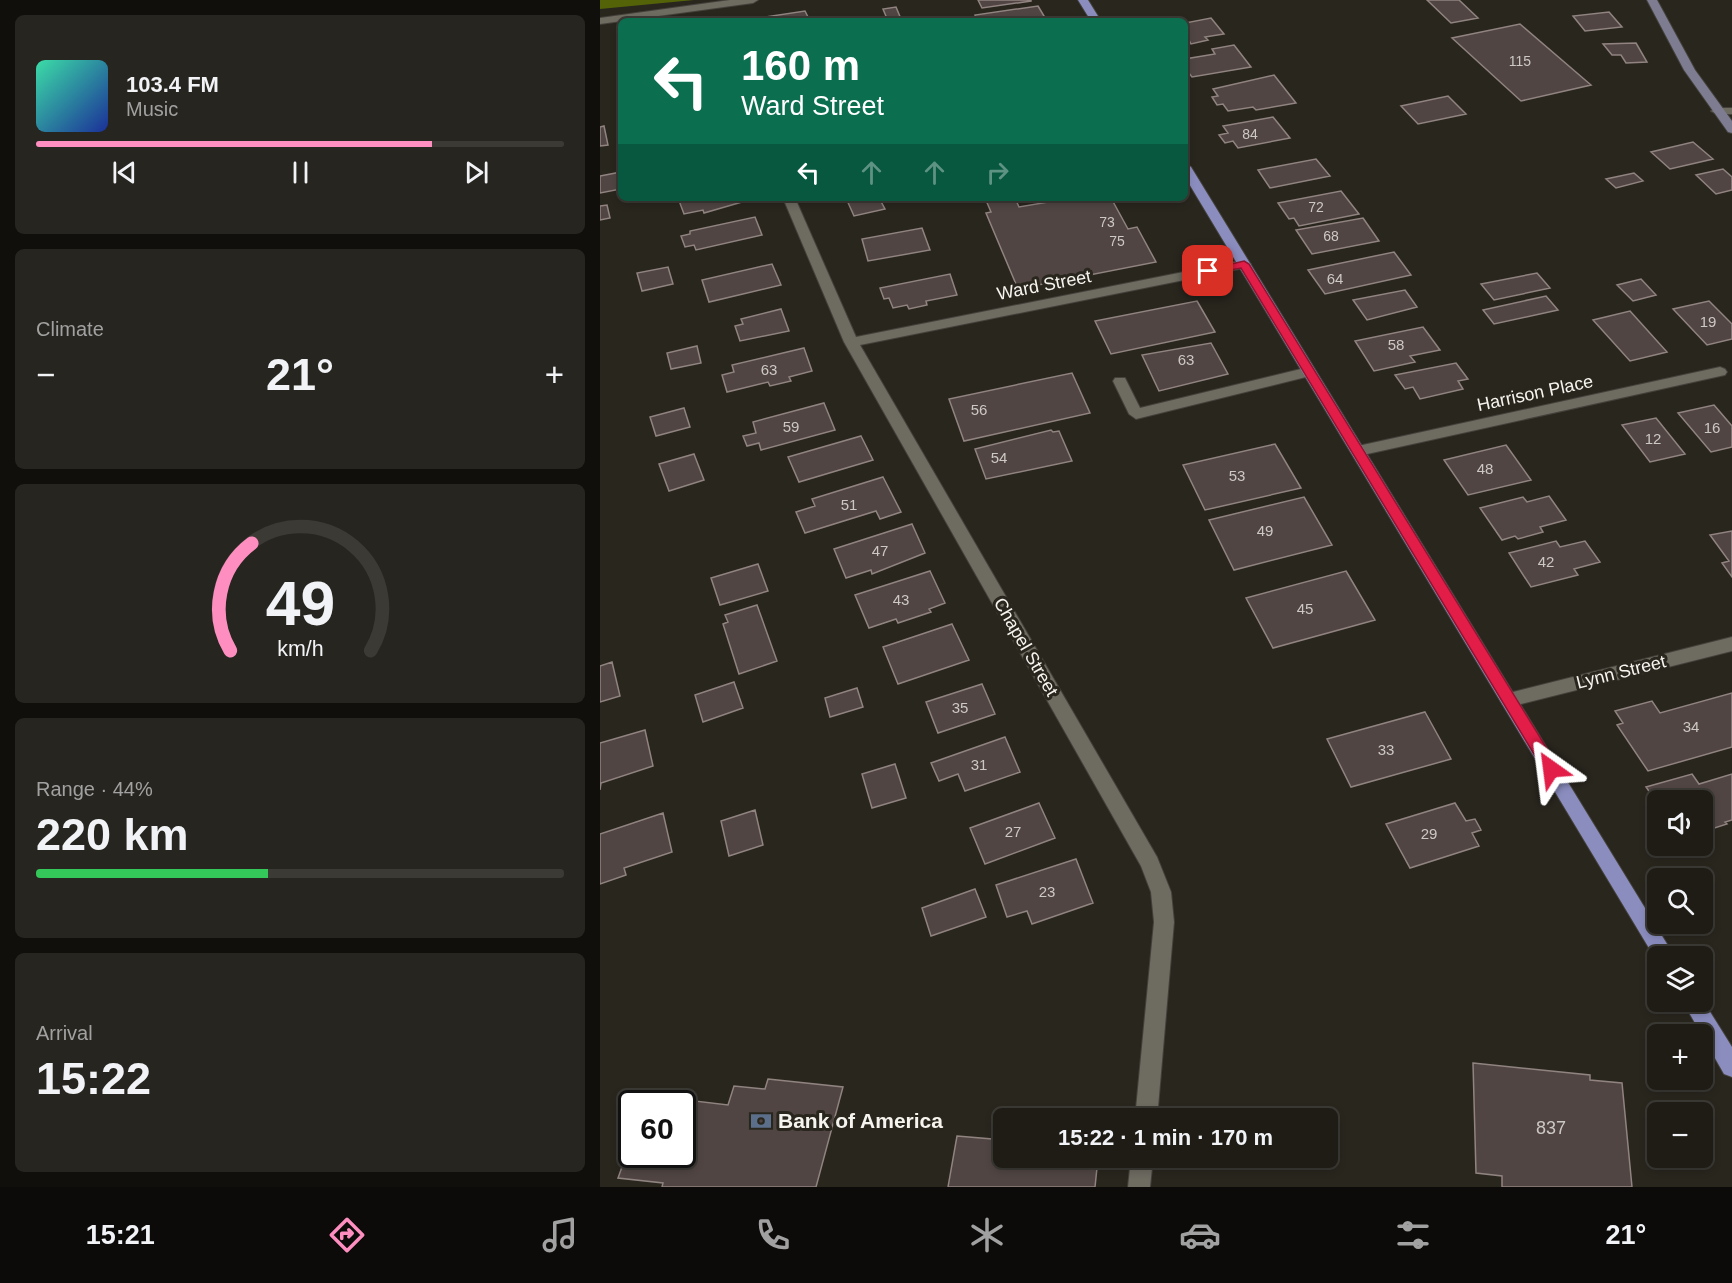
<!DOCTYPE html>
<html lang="en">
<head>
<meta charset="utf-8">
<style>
  body { margin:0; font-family:Arial,sans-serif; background:#27251f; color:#f1f3f6; height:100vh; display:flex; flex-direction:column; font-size:22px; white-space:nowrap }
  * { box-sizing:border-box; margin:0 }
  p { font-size:20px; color:#a1a1a1 }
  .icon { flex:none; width:33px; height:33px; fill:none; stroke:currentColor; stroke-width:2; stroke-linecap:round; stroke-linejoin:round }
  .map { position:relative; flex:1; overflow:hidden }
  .details { display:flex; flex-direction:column; gap:15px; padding:15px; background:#110f0c; width:600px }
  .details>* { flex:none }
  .top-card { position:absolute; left:18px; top:18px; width:570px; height:183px; border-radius:9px; box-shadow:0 3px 9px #0003,0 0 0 2px #3c3a35; background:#0b6e4f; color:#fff; overflow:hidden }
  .buttons { position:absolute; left:1047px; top:790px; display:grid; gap:12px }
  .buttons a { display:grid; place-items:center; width:66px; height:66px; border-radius:9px; background:#1f1c16; box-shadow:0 3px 9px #0003,0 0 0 2px #3c3a35; font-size:30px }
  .speed { position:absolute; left:18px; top:1090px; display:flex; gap:12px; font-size:30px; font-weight:700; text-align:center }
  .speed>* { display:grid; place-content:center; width:78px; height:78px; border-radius:50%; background:#1f1c16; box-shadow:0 3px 9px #0003,0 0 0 2px #3c3a35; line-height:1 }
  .speed .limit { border:3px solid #111; border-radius:9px; background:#fff; color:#111 }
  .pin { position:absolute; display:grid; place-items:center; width:51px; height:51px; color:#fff; margin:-26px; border-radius:12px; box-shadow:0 3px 9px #0006 }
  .me { position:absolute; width:66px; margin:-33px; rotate:329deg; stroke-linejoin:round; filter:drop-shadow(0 0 4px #0008) }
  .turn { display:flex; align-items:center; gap:21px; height:126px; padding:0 24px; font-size:27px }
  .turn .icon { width:78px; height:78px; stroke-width:2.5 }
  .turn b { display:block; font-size:42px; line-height:51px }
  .lanes { display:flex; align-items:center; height:57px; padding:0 24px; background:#0003; justify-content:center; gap:30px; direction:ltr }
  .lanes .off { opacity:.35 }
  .big { font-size:45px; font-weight:800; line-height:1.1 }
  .details .widget { flex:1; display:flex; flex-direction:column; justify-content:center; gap:9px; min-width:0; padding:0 21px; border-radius:9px; background:#27251f }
  .details .dial { align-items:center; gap:0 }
  .dial svg { height:156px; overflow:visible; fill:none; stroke:#3c3a35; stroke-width:7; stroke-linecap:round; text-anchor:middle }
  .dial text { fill:#f1f3f6; stroke:none }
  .song { display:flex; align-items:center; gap:18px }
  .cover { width:72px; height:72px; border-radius:9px; background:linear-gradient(135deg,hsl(160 70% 55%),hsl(230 70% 35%)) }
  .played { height:6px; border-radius:3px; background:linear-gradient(90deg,#fd8ebf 75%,#3c3a35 75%) }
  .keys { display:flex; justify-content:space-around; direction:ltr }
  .heat { display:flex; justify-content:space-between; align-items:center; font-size:33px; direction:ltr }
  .charge { height:9px; border-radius:4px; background:linear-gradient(90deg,#34c759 44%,#3c3a35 0) }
  .trip { position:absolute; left:393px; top:1108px; width:345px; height:60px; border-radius:9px; background:#1f1c16; box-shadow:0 3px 9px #0003,0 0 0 2px #3c3a35; font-weight:800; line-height:60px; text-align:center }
  .tab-bar { display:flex; height:96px; justify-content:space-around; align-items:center; background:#0c0b09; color:#a1a1a1 }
  .tab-bar .icon { width:42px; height:42px }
  .tab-bar .on { color:#fd8ebf }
  .tab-bar b { font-size:27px; color:#f1f3f6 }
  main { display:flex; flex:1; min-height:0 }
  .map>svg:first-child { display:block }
  .forest { fill:#546308 }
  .building { fill:#504542; stroke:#908380; stroke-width:1.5 }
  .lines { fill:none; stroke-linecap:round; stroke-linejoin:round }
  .service-casing { stroke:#44413b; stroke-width:2 }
  .minor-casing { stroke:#44413b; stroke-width:2 }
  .secondary-casing { stroke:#44413b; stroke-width:2 }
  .primary-casing { stroke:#44413b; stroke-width:2 }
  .service { fill:#6e6b61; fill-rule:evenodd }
  .minor { fill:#6e6b61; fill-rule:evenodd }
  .secondary { fill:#7d7c90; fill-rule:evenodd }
  .primary { fill:#8b8dbf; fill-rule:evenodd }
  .route { fill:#e11d48; stroke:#92132f; stroke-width:1.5 }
  .labels { text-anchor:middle; stroke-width:6; stroke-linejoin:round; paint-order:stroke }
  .far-number-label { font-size:14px; fill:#ccc8c3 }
  .number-label { font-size:15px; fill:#ccc8c3 }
  .street-label { font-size:18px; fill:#f6f4ee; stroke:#29261e }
  .near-number-label { font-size:18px; fill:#ccc8c3 }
  .near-poi-label { font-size:21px; font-weight:bold; fill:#f6f4ee; stroke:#29261e; text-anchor:start }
</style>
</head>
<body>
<main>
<section class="details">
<div class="widget">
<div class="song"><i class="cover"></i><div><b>103.4 FM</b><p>Music</p></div></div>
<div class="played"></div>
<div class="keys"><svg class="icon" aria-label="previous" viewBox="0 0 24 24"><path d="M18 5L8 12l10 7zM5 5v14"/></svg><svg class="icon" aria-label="pause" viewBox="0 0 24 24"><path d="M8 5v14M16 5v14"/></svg><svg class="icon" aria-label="next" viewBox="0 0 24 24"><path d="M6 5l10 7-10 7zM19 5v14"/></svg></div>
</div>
<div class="widget"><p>Climate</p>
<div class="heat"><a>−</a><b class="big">21°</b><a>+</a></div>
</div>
<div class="widget dial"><svg viewBox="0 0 100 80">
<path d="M14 69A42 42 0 1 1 86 69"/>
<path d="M14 69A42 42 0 0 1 25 14" stroke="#fd8ebf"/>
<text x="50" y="56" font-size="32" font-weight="700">49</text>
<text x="50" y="72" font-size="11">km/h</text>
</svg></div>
<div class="widget"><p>Range · 44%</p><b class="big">220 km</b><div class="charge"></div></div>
<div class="widget"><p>Arrival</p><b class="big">15:22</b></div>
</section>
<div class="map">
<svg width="1132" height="1187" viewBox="0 0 1132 1187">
  <rect width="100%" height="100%" fill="#29261e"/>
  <path class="forest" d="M0,0H94L0,9Z"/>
  <path class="building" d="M378,0H431V1L382,8Z
    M827,0H859L878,18L851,23Z
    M438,6L447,21L372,20L376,19L375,15Z
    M296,7L301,19L288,21L283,9Z
    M205,11L210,21H159L158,18Z
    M1009,12L1022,27L985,31L973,16Z
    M611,18L624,34L605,37L608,40L591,44L589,40L585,41V23Z
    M920,24L991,85L921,101L852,38Z
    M1036,43L1047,62L1026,63L1021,55H1012L1003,44Z
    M634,45L651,67L592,77L585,68V59L615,54L612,49Z
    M674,75L696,103L656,110L653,107L628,111L623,104L617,105L612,97L618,96L613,89Z
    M848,96L866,114L818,124L801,106Z
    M673,117L690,138L638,148L633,141L625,143L619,135L628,133L623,126Z
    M4,126L8,145L0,146V127Z
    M1093,142L1113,159L1070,169L1051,152Z
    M716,159L730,176L670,188L658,170Z
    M1123,169L1132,177V190L1116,194L1096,175Z
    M21,172V189L0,193V176Z
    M1034,173L1043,181L1016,188L1006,179Z
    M741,191L759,214L699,226L694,218L689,219L678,203Z
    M78,198H140L142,202L104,213L103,210L84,214Z
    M246,198H279L285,209L254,216Z
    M385,198H415L419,207L472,198H511L528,229L537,227L556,262L418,289L386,213L391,212Z
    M7,205L10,218L0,220V206Z
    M155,217L162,235L96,250L94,245L85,247L81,236L90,234V231Z
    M763,218L779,241L712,254L696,230Z
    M322,228L330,250L268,261L262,239Z
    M794,252L811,275L725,294L708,270Z
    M172,264L181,285L109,302L102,280Z
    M68,267L73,284L42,291L37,273Z
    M937,273L950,288L894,300L881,284Z
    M350,274L357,295L326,301L327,305L309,309L307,305L293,308L289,298L284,299L280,288Z
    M1041,279L1056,295L1033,301L1017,285Z
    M805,290L817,307L767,320L753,300Z
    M946,296L958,310L894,324L883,310Z
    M597,301L615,332L511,354L495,321Z
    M1109,301L1132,324V339L1107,345L1073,309Z
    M181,309L189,331L140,341L135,326L143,324L141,319Z
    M1030,311L1067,352L1030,361L993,320Z
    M823,327L840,350L810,356L815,362L774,371L755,341Z
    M611,343L628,374L559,391L542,355Z
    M97,346L101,363L71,369L67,353Z
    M204,348L212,371L189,377L191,381L170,386L168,382L127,392L122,375L134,372L132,365Z
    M856,363L868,379L858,381L863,389L820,399L813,387L805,389L795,375Z
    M472,373L490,413L364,441L349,399Z
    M224,403L235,430L161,450L159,443L147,446L143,436L156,433L153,422Z
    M1114,405L1132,426V447L1111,452L1078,413Z
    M84,408L90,427L56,436L50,417Z
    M1056,418L1085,454L1050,462L1022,425Z
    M451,430L453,432L459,431L472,461L386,479L375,449Z
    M261,436L273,460L199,482L188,457Z
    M675,444L701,488L605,510L583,465Z
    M906,445L931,480L868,495L844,460Z
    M94,454L104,480L69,491L59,464Z
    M283,477L301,512L280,519L276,511L205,533L196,512L215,506L212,499Z
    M949,496L966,520L940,527L943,532L918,539L915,536L902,540L880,508L923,497L927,502Z
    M704,497L732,545L634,570L609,520Z
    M312,524L325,553L272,574L271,570L246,578L234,549Z
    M1132,531V577L1122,563L1129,561L1110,535Z
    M956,541L960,547L985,541L1000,562L974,569L978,575L931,587L909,553Z
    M158,564L168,591L120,605L111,578Z
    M330,571L345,603L329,609L331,612L298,623L296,619L269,628L255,595Z
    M746,571L775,620L673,648L646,598Z
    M157,605L177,661L139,674L123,624L128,622L125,615Z
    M352,624L369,660L298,684L283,647Z
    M12,662L20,696L0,702V666Z
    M134,682L143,708L103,722L95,695Z
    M382,684L395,714L338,733L326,702Z
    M257,688L263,707L230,717L225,698Z
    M1132,693V747L1048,771L1017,725L1023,723L1015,711L1052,701L1060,713Z
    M825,712L851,759L751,787L727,739Z
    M45,730L53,766L1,783L0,790V743Z
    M405,737L420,772L365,791L358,774L339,781L331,763Z
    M295,764L306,798L272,808L262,774Z
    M1092,774L1099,784L1132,774V820L1125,822L1127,824L1102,832V801H1058V804L1046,787Z
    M439,803L455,838L385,864L370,828Z
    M855,803L866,821L875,819L881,830L872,833L879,846L810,868L786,824Z
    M155,810L163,845L129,856L121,821Z
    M63,813L72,852L24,868L26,875L0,884V834Z
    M476,859L493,903L432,924L427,911L407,917L396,885Z
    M375,889L386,917L331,936L322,908Z
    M873,1063L990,1075V1080L1022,1083L1032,1187H902V1176L876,1173Z
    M168,1079L243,1087L216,1187H62L63,1183L18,1178L31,1142L32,1155H82V1137L95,1101L128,1105L134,1086L165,1089Z
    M357,1136L404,1140V1158H498L495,1187H348Z"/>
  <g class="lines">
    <defs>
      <path id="service" d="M709,367L714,369L716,372L714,375L536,419L529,414L513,381L515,378H525L540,408Z"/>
      <path id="minor" d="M130,0H158L153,3L0,24V18Z
        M1132,108V114H1117L1111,111L1117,108Z
        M183,198H195L256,337L644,260L651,264L644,268L260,345L557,857L571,892L574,922L557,1119H535L554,922L551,892L541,866L244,342Z
        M1120,367L1125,369L1127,372L1125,375L758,456L750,451L758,446Z
        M1132,637V651L909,707L903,705L900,700L903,695L909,693Z
        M531,1158H553L550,1187H528Z"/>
      <path id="secondary" d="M1047,0H1057L1095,70L1132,121V133L1128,132L1084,70Z"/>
      <path id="primary" d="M478,0H488L501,21H491Z
        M585,163L591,167L1075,957H1058V963L585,177Z
        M1102,999L1132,1047V1077L1124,1074L1083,1002H1102Z"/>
    </defs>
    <use href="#service" class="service-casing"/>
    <use href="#minor" class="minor-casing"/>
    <use href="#secondary" class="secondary-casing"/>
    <use href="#primary" class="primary-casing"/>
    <use href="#service" class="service"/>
    <use href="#minor" class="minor"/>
    <use href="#secondary" class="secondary"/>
    <use href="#primary" class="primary"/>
  </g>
  <path class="route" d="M644,261L649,264L957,765L959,769L957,774H946L641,268L608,274L602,271Z"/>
  <defs>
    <symbol id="bank-bare" viewBox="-9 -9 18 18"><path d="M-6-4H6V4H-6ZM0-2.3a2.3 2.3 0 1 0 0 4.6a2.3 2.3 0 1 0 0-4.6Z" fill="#5c6f8a" stroke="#29261e" stroke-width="2.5" paint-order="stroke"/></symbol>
  </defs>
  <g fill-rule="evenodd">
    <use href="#bank-bare" x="146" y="1106" width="30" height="30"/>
  </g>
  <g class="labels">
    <g class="far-number-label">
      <text x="920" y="66">115</text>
      <text x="650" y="139">84</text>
      <text x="716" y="212">72</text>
      <text x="507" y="227">73</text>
      <text x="731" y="241">68</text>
      <text x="517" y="246">75</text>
    </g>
    <g class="number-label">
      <text x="735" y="284">64</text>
      <text x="1108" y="327">19</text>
      <text x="796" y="350">58</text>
      <text x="586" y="365">63</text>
      <text x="169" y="375">63</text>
      <text x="379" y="415">56</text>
      <text x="191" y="432">59</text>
      <text x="1112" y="433">16</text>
      <text x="1053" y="444">12</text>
      <text x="399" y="463">54</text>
      <text x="885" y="474">48</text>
      <text x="637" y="481">53</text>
      <text x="249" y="510">51</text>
      <text x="665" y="536">49</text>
      <text x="280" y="556">47</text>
      <text x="946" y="567">42</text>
      <text x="301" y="605">43</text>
      <text x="705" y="614">45</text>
      <text x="360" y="713">35</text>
      <text x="1091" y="732">34</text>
      <text x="786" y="755">33</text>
      <text x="379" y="770">31</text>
      <text x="413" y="837">27</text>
      <text x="829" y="839">29</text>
      <text x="447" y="897">23</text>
    </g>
    <g class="street-label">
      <text transform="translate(444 285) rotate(-11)" y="6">Ward Street</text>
      <text transform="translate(935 393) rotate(-12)" y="6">Harrison Place</text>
      <text transform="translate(426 647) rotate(60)" y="6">Chapel Street</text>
      <text transform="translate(1021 672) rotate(-14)" y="6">Lynn Street</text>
    </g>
    <g class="near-number-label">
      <text x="951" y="1134">837</text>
    </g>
    <g class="near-poi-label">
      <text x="178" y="1128">Bank of America</text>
    </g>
  </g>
</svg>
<div class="buttons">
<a><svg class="icon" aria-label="sound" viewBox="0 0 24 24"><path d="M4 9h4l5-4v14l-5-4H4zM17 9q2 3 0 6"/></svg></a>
<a><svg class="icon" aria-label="search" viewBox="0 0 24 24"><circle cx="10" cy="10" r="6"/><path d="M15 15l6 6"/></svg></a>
<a><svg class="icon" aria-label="layers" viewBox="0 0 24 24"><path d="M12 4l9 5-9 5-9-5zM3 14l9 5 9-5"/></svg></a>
<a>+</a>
<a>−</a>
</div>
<div class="speed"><div class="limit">60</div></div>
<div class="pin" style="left:608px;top:271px;background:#d93025"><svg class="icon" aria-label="arrive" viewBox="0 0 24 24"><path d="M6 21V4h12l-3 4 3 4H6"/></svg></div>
<svg class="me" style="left:951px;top:769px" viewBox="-20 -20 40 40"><path d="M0-17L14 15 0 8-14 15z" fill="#e11d48" stroke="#fff" stroke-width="4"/></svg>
<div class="trip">15:22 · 1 min · 170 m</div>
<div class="top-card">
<div class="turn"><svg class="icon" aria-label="left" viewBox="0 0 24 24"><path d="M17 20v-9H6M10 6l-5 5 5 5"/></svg><div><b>160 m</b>Ward Street</div></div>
<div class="lanes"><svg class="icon" aria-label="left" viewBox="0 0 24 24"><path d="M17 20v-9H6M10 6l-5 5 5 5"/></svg><svg class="icon off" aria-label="ahead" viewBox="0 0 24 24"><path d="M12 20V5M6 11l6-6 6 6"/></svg><svg class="icon off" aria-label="ahead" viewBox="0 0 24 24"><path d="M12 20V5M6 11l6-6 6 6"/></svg><svg class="icon off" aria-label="right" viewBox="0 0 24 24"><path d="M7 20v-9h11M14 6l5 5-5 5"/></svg></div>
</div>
</div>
</main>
<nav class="tab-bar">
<b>15:21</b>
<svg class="icon on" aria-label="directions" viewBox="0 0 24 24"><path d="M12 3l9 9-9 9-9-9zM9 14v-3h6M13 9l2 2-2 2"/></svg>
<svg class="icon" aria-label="music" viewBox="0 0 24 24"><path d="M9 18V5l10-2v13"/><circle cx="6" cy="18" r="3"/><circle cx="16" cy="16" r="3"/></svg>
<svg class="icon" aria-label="phone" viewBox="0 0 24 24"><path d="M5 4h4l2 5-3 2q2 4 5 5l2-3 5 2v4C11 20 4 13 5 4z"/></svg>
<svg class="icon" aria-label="climate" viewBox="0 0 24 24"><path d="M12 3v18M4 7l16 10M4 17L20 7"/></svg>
<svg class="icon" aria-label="car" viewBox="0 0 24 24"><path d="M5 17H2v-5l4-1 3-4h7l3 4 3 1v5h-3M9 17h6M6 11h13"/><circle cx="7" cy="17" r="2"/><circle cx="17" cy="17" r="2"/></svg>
<svg class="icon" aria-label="filters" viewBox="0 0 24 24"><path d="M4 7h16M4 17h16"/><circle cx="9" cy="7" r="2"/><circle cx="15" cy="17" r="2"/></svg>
<b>21°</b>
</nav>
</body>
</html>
